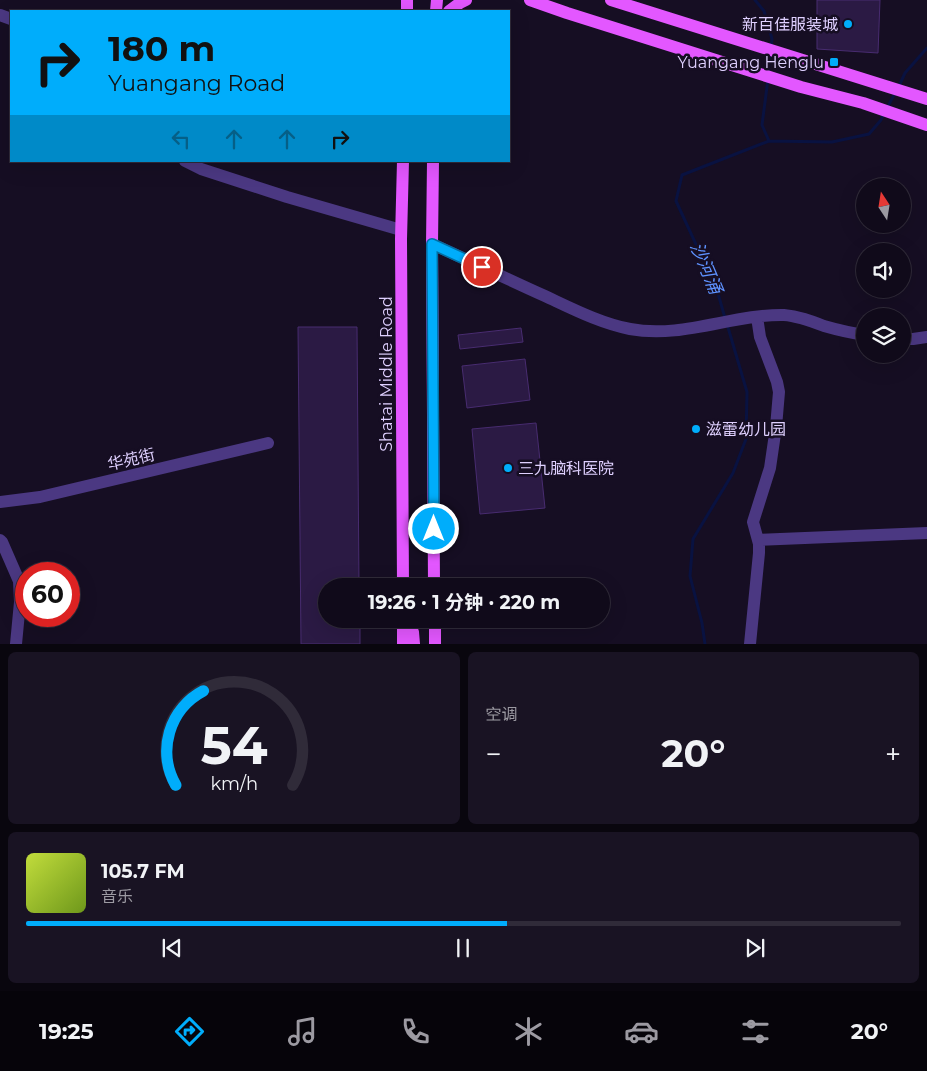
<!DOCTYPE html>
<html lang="zh">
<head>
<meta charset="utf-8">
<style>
  body { margin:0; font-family:Montserrat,"Noto Sans SC",sans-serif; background:#191323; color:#f1f3f6; height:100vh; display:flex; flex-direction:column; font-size:19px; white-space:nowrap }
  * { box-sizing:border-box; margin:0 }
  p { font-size:16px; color:#9c9aa2 }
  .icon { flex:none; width:28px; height:28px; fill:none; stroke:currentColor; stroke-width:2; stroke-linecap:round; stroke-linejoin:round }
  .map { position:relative; height:644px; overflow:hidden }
  .side { display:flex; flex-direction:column; gap:8px; padding:8px; background:#09060e; flex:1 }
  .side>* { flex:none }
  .top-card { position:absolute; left:10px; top:10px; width:500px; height:152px; border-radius:0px; box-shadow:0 5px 20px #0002,0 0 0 1px #302b39; background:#00adfb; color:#111; overflow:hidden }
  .needle { width:32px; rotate:348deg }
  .buttons { position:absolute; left:856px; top:178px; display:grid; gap:10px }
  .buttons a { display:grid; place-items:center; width:55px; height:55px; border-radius:50%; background:#100a1a; box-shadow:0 5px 20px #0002,0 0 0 1px #302b39; font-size:25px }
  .speed { position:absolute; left:15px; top:562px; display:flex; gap:10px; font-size:25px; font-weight:700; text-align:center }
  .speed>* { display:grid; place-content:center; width:65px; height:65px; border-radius:50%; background:#100a1a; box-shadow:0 5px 20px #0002,0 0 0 1px #302b39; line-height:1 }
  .speed .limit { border:8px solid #d22; background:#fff; color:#111 }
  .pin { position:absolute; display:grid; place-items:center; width:42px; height:42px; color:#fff; margin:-21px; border:2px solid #fff; border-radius:50%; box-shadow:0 1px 5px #0007 }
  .me { position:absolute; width:55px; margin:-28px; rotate:0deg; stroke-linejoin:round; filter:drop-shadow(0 0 4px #0008) }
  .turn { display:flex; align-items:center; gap:18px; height:105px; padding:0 15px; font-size:22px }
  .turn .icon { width:65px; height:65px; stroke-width:2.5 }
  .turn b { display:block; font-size:35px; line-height:42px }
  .lanes { display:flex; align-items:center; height:48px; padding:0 15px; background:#0003; justify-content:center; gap:25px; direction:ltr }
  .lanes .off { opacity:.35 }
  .big { font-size:38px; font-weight:700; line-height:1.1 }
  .side .tile { flex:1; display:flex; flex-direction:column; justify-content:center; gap:8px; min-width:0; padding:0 18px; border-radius:8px; background:#191323 }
  .side .dial { align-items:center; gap:0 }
  .dial svg { height:130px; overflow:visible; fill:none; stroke:#302b39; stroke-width:7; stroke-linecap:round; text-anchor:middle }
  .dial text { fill:#f1f3f6; stroke:none }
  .song { display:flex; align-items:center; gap:15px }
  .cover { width:60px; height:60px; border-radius:8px; background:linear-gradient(135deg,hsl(70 70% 55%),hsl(80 70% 35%)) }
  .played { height:5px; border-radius:2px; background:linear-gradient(90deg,#00adfb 55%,#302b39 55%) }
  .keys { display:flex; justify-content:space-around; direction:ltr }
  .heat { display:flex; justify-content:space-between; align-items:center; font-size:28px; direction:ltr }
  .side .tiles { flex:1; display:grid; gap:8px; grid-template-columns:1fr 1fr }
  .tile:last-child { grid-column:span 2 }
  .trip { position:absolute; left:318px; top:578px; width:292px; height:50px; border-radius:25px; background:#100a1a; box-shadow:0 5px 20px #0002,0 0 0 1px #302b39; font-weight:700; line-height:50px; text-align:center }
  .dock { display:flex; height:80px; justify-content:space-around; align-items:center; background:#06040a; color:#9c9aa2 }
  .dock .icon { width:35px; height:35px }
  .dock .on { color:#00adfb }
  .dock b { font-size:22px; color:#f1f3f6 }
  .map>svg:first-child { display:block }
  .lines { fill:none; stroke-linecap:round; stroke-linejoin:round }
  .stream { stroke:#091241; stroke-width:3 }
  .building { fill:#2b1a44; stroke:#482c70 }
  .minor { stroke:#4b3882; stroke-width:12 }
  .major { stroke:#e357ff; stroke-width:12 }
  .route-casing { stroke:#0070a3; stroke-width:12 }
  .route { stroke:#00adfb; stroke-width:9 }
  .poi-dot { fill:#00adfb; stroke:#160e23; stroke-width:2 }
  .labels { text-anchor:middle; stroke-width:5; stroke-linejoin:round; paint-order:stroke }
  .poi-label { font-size:16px; fill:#dfd0ff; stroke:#160e23; text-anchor:end }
  .street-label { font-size:16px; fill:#dfd0ff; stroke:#160e23 }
  .water-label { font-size:18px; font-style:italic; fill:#5e92ff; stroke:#160e23 }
</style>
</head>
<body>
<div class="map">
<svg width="927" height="644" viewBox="0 0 927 644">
  <rect width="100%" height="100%" fill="#160e23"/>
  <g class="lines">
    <path class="stream" d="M755,0L764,11L772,39L771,48
      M768,72L770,54
      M768,79L762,125L769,141
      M899,86L905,73L927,48
      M887,108L895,93
      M725,318L717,290L676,201L682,175L769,141L832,142L869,134L881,120L884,113
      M705,644L702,623L690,576L693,539L733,473L746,439L747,392L727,324"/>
  </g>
  <path class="building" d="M817,0H880L878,53L817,49Z
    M298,327H357L359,586H326V619H360V644H301Z
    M521,328L523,342L460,349L458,335Z
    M525,359L530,400L467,408L462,366Z
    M536,423L545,508L480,514L472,429Z"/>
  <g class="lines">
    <path class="minor" d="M0,15L11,19
      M185,161L201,169L287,197L401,230
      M432,244C470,261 507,279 545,296C573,309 600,323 630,329C682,339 733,314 784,315C798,316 811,321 824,326C838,330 851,333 865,335
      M902,339H913L927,337
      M0,502L40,497L268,443
      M0,540L2,542L19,581L20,602L16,644
      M758,540L927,533
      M750,644L759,553V544L753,522L770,468L776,427L779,392L777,382L760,337L757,317"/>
    <path class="major" d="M407,0V11
      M530,0L567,13L801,87L863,103L927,125
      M611,0L927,99
      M436,11L437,0
      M449,11L460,3L466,0
      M403,161L401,239L403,586
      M433,161L432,244L434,586
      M403,619V644
      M406,619L413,632L414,644
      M435,619V644"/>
  </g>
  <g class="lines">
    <defs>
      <path id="route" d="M434,529L432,244L482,267"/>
    </defs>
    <use href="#route" class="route-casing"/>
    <use href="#route" class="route"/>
  </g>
  <g class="poi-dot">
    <circle cx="848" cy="24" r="5"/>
    <rect x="829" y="57" width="10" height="10" rx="2.5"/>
    <circle cx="696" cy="429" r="5"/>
    <circle cx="508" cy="468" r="5"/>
  </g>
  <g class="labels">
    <g class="poi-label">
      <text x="838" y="30">新百佳服装城</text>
      <text x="824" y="68">Yuangang Henglu</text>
      <text x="706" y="435" text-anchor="start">滋蕾幼儿园</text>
      <text x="518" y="474" text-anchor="start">三九脑科医院</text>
    </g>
    <g class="street-label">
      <text transform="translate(386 374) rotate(-90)" y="6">Shatai Middle Road</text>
      <text transform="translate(131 459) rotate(-13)" y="6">华苑街</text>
    </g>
    <g class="water-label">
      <text transform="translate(706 268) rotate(67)" y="6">沙河涌</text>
    </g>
  </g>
</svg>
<div class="buttons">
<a><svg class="needle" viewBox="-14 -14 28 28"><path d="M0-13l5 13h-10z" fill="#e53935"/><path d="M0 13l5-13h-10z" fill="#9c9aa2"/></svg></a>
<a><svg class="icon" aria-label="sound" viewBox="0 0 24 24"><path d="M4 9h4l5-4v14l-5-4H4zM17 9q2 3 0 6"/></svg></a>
<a><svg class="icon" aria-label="layers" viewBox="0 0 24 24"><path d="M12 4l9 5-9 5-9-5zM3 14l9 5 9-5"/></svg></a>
</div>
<div class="speed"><div class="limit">60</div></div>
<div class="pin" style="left:482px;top:267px;background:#d93025"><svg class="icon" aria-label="arrive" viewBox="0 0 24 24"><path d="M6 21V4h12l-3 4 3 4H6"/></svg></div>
<svg class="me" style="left:434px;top:529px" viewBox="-20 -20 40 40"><circle r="17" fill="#00adfb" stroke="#fff" stroke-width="3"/><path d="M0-11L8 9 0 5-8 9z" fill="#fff"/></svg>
<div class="trip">19:26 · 1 分钟 · 220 m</div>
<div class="top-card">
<div class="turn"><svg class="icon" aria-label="right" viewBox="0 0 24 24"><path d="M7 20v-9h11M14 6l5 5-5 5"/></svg><div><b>180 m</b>Yuangang Road</div></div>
<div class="lanes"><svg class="icon off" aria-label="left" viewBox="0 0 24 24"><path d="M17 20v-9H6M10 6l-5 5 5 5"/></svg><svg class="icon off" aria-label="ahead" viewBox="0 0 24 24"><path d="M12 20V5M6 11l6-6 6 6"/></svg><svg class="icon off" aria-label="ahead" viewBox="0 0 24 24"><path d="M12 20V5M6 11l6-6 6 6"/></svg><svg class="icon" aria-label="right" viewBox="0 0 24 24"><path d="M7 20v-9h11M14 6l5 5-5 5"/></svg></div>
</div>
</div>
<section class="side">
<div class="tiles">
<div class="tile dial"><svg viewBox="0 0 100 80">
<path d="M14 69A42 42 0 1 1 86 69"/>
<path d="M14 69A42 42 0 0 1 31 11" stroke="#00adfb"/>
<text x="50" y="56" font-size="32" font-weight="700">54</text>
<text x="50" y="72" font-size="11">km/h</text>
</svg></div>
<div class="tile"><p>空调</p>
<div class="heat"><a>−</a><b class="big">20°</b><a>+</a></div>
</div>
<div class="tile">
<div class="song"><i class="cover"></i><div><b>105.7 FM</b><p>音乐</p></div></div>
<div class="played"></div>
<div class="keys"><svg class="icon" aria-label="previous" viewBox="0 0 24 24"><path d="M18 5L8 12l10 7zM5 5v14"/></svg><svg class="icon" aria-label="pause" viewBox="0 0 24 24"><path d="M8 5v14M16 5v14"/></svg><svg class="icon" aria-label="next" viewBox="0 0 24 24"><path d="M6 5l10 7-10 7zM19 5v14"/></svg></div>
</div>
</div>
</section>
<nav class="dock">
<b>19:25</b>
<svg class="icon on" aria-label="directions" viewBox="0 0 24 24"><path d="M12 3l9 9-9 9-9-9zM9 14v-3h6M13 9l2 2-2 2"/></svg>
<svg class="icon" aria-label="music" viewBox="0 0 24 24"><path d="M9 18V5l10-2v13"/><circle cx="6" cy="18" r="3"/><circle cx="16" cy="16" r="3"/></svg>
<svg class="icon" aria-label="phone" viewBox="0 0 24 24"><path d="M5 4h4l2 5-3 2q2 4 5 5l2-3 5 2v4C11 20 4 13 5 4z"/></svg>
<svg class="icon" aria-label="climate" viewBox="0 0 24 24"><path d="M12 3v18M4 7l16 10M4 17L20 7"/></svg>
<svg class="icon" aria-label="car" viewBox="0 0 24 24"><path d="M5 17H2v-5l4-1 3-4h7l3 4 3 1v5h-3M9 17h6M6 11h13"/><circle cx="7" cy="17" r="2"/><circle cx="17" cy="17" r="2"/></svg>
<svg class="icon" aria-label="filters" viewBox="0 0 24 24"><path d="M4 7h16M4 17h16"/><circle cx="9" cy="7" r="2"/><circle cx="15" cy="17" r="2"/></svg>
<b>20°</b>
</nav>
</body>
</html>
